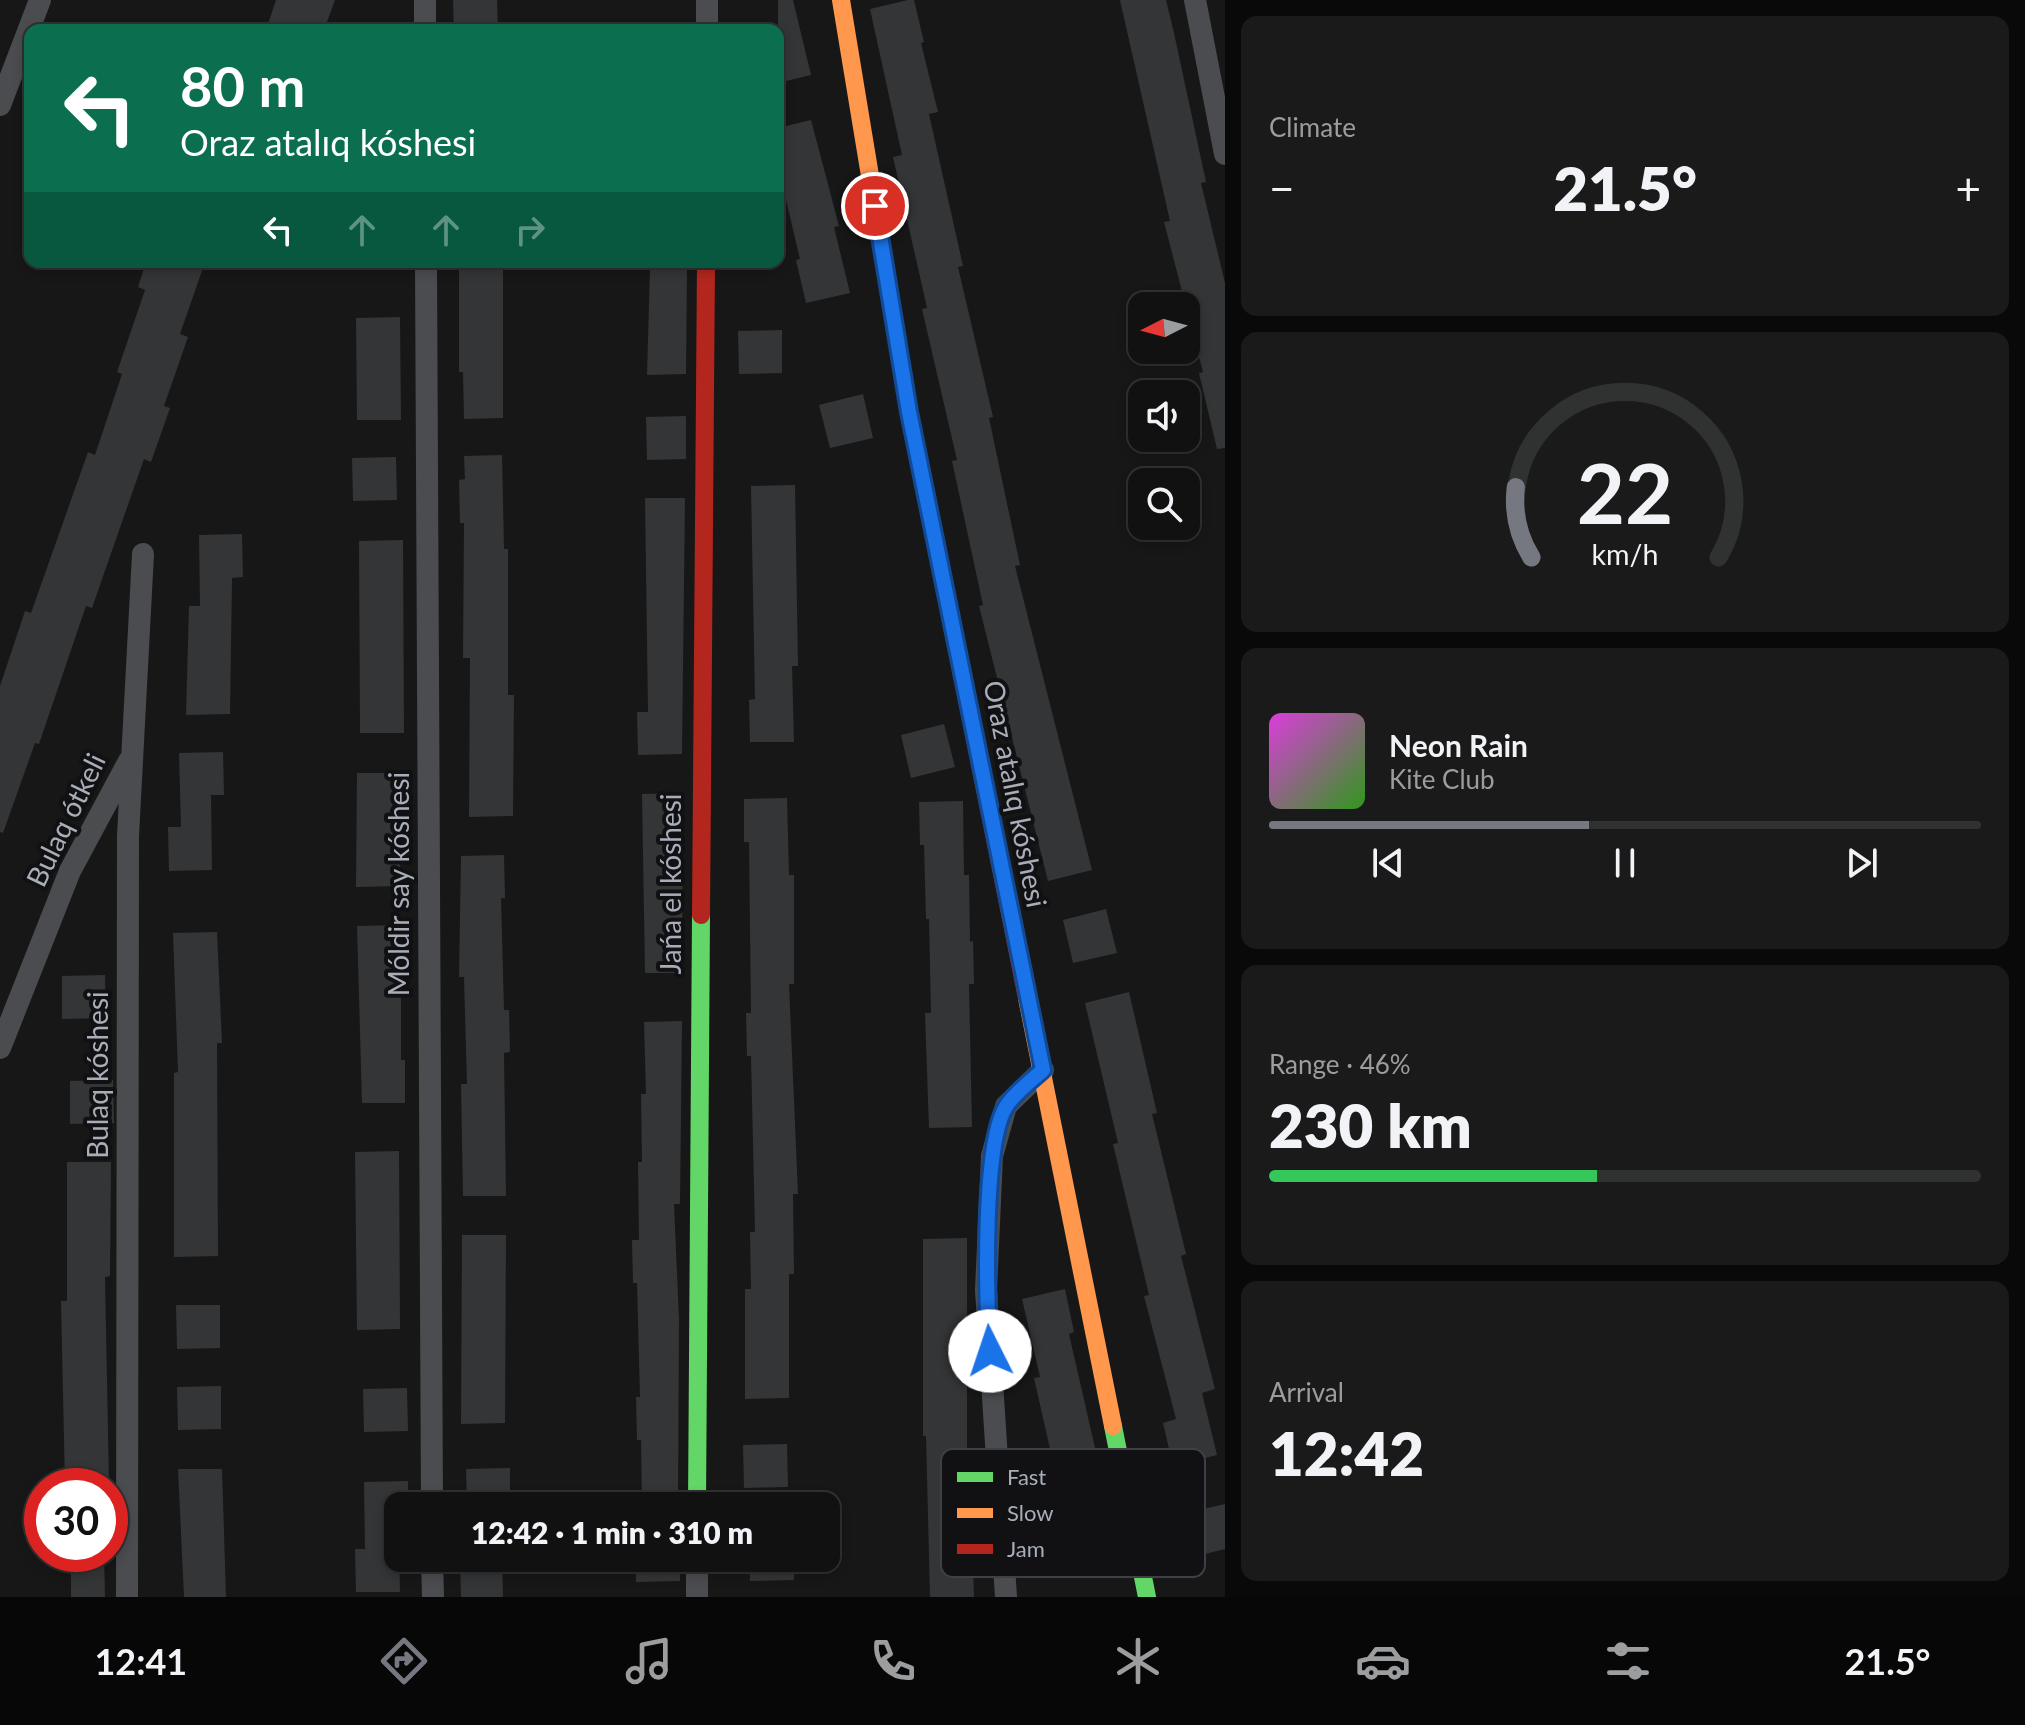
<!DOCTYPE html>
<html lang="en">
<head>
<meta charset="utf-8">
<style>
  body { margin:0; font-family:Lato,sans-serif; background:#1a1a1a; color:#f1f3f6; height:100vh; display:flex; flex-direction:column; font-size:30px; white-space:nowrap }
  * { box-sizing:border-box; margin:0 }
  p { font-size:26px; color:#9c9d9f }
  .icon { flex:none; width:44px; height:44px; fill:none; stroke:currentColor; stroke-width:2; stroke-linecap:round; stroke-linejoin:round }
  .map { position:relative; flex:1; overflow:hidden }
  .details { display:flex; flex-direction:column; gap:16px; padding:16px; background:#090909; width:800px }
  .details>* { flex:none }
  .top-card { position:absolute; left:24px; top:24px; width:760px; height:244px; border-radius:16px; box-shadow:0 4px 12px #0003,0 0 0 2px #303131; background:#0b6e4f; color:#fff; overflow:hidden }
  .needle { width:52px; rotate:264deg }
  .buttons { position:absolute; left:1128px; top:292px; display:grid; gap:16px }
  .buttons a { display:grid; place-items:center; width:72px; height:72px; border-radius:16px; background:#111; box-shadow:0 4px 12px #0003,0 0 0 2px #303131; font-size:40px }
  .speed { position:absolute; left:24px; top:1468px; display:flex; gap:16px; font-size:40px; font-weight:700; text-align:center }
  .speed>* { display:grid; place-content:center; width:104px; height:104px; border-radius:50%; background:#111; box-shadow:0 4px 12px #0003,0 0 0 2px #303131; line-height:1 }
  .speed .limit { border:12px solid #d22; background:#fff; color:#111 }
  .pin { position:absolute; display:grid; place-items:center; width:68px; height:68px; color:#fff; margin:-34px; border:4px solid #fff; border-radius:50%; box-shadow:0 2px 8px #0007 }
  .me { position:absolute; width:88px; margin:-44px; rotate:356deg; stroke-linejoin:round; filter:drop-shadow(0 0 6px #0008) }
  .turn { display:flex; align-items:center; gap:28px; height:168px; padding:0 24px; font-size:36px }
  .turn .icon { width:104px; height:104px; stroke-width:2.5 }
  .turn b { display:block; font-size:56px; line-height:68px }
  .lanes { display:flex; align-items:center; height:76px; padding:0 24px; background:#0003; justify-content:center; gap:40px; direction:ltr }
  .lanes .off { opacity:.35 }
  .big { font-size:60px; font-weight:800; line-height:1.1 }
  .details .card { flex:1; display:flex; flex-direction:column; justify-content:center; gap:12px; min-width:0; padding:0 28px; border-radius:16px; background:#1a1a1a }
  .details .dial { align-items:center; gap:0 }
  .dial svg { height:208px; overflow:visible; fill:none; stroke:#303131; stroke-width:7; stroke-linecap:round; text-anchor:middle }
  .dial text { fill:#f1f3f6; stroke:none }
  .song { display:flex; align-items:center; gap:24px }
  .cover { width:96px; height:96px; border-radius:12px; background:linear-gradient(135deg,hsl(300 70% 55%),hsl(110 70% 35%)) }
  .played { height:8px; border-radius:4px; background:linear-gradient(90deg,#757880 45%,#303131 45%) }
  .keys { display:flex; justify-content:space-around; direction:ltr }
  .heat { display:flex; justify-content:space-between; align-items:center; font-size:44px; direction:ltr }
  .charge { height:12px; border-radius:6px; background:linear-gradient(90deg,#34c759 46%,#303131 0) }
  .trip { position:absolute; left:384px; top:1492px; width:456px; height:80px; border-radius:16px; background:#111; box-shadow:0 4px 12px #0003,0 0 0 2px #303131; font-weight:800; line-height:80px; text-align:center }
  .tabs { display:flex; height:128px; justify-content:space-around; align-items:center; background:#070707; color:#9c9d9f }
  .tabs .icon { width:56px; height:56px }
  .tabs .selected { color:#757880 }
  .tabs b { font-size:36px; color:#f1f3f6 }
  main { display:flex; flex:1; min-height:0 }
  .map>svg:first-child { display:block }
  .building { fill:#343537 }
  .lines { fill:none; stroke-linecap:round; stroke-linejoin:round }
  .street { stroke:#4b4c50; stroke-width:22 }
  .fast { stroke:#63d668; stroke-width:18 }
  .slow { stroke:#ff974d; stroke-width:18 }
  .jam { stroke:#b3261e; stroke-width:18 }
  .route-casing { stroke:#114b97; stroke-width:20 }
  .route { stroke:#1a73e8; stroke-width:14 }
  .labels { text-anchor:middle; stroke-width:8; stroke-linejoin:round; paint-order:stroke }
  .street-label { font-size:28px; fill:#a8adb8; stroke:#111113 }
  .key { fill:#111113; stroke:#3e4045; stroke-width:2 }
  .key-label { font-size:22px; fill:#a8adb8 }
</style>
</head>
<body>
<main>
<div class="map">
<svg width="1225" height="1597" viewBox="0 0 1225 1597">
  <rect width="100%" height="100%" fill="#171717"/>
  <path class="building" d="M276,0H335L324,30H266Z
    M453,0H497L498,30H454Z
    M778,0H793L811,75L778,83Z
    M908,0H914L924,42L921,43L938,112L929,114L963,266L958,267L993,417L989,418L1020,565L1015,566L1092,870L1048,881L979,606L983,605L952,461L957,460L922,309L927,308L893,157L902,155L870,9Z
    M1120,0H1166L1174,33L1206,182L1201,183L1225,283V448L1217,449L1199,373L1203,372L1164,222L1170,221Z
    M811,120L839,226L834,227L850,293L806,303L796,260L800,259L778,166V128Z
    M146,262H205L180,334L188,337L164,406L170,408L151,462L144,459L92,608L86,606L39,744L35,743L3,833L0,832V686L25,611L31,613L88,452L95,455L122,374L117,372L145,290L138,287Z
    M503,262V418L464,419L463,372H459V263Z
    M687,267L686,374L647,375L650,268Z
    M400,317L401,420H357L356,318Z
    M782,330V373L739,374L738,331Z
    M863,394L873,438L830,448L819,405Z
    M686,416V459L647,460L646,417Z
    M502,455L504,549H508V695H514L513,816L469,817L470,658H463L464,523H460L459,480L465,479L464,456Z
    M396,457L397,500L353,501L352,458Z
    M795,485L798,666H792L794,742H750L749,700L755,699L751,486Z
    M645,498H685L682,754L638,755L637,712H648Z
    M242,534L243,577L232,578L230,714L186,715L189,606H200L199,535Z
    M403,540L404,733H360L359,541Z
    M944,724L955,767L911,778L901,735Z
    M223,752L224,795H211L212,870L169,871L168,827H181L179,753Z
    M357,773H401L400,886L356,887Z
    M683,793L682,973H645L642,794Z
    M787,798L789,875H794V984H789L798,1194H793L794,1274H789V1398L745,1399V1289H751L750,1232H755L751,1056H747L746,1013H751L749,842H744V799Z
    M963,801L964,875H969L970,942L973,941L974,984H969L972,1127L929,1128L925,1013H931L929,919H926L924,845H920L919,802Z
    M504,855L505,898H501L504,1010H509L510,1052L504,1053L506,1196H463L461,1084H467L464,977H459L461,856Z
    M1106,909L1117,953L1073,963L1063,920Z
    M401,925V1060H405V1103H362L357,926Z
    M217,932L222,1043H217L218,1256L174,1257V1073L178,1072L173,933Z
    M105,975L106,1018L62,1019V976Z
    M1129,992L1157,1113L1152,1114L1186,1254L1181,1256L1215,1389L1202,1393L1217,1455L1173,1466L1163,1423L1176,1419L1144,1296L1149,1295L1113,1144L1118,1143L1085,1003Z
    M682,1021L680,1204H674L679,1319L678,1506H642L641,1440H637L636,1397H640L637,1283H633L632,1240H639L638,1162H642L641,1094H646L644,1022Z
    M113,1080L114,1123L70,1124V1081Z
    M399,1151L400,1329L357,1330L355,1152Z
    M67,1162H111L110,1276L105,1277L109,1485L65,1486L61,1301H67Z
    M462,1235H506L505,1423L461,1424Z
    M967,1238V1466H970L974,1597H930L926,1436H923V1239Z
    M1065,1289L1074,1332L1069,1334L1117,1544L1074,1555L1034,1378L1040,1377L1022,1299Z
    M176,1305H220V1348L177,1349Z
    M221,1386V1429L178,1430L177,1387Z
    M407,1388L408,1431L364,1432L363,1389Z
    M787,1444L788,1487L744,1488L743,1445Z
    M510,1468V1506H467L466,1469Z
    M178,1469H222L226,1597H184Z
    M408,1481V1506H398L400,1592H356L355,1549H365L364,1482Z
    M1225,1504V1549L1193,1557L1182,1514Z
    M71,1554H104L105,1597H71Z
    M460,1558H502L503,1597H461Z
    M636,1558H680V1581L636,1582Z
    M750,1558H794V1580L750,1581Z"/>
  <g class="lines">
    <path class="street" d="M425,0V30
      M1195,0L1225,154
      M707,30V0
      M0,105L40,0
      M426,262L432,1506
      M0,1048L70,871L129,761
      M432,1558L433,1597
      M127,1597L128,836L143,554
      M697,1597V1558
      M1006,1597L986,1290L992,1156L1006,1106L1043,1070"/>
    <path class="fast" d="M1113,1426L1147,1597
      M697,1506L701,915"/>
    <path class="slow" d="M841,0L909,412L934,535
      M1027,998L1113,1426"/>
    <path class="jam" d="M934,535L1027,998
      M701,915L706,262"/>
  </g>
  <g class="lines">
    <defs>
      <path id="route" d="M875,206L909,412L1043,1070C1031,1081 1016,1092 1007,1105C982,1141 986,1303 990,1351"/>
    </defs>
    <use href="#route" class="route-casing"/>
    <use href="#route" class="route"/>
  </g>
  <g class="labels">
    <g class="street-label">
      <text transform="translate(1015 794) rotate(79)" y="10">Oraz atalıq kóshesi</text>
      <text transform="translate(66 820) rotate(-64)" y="10">Bulaq ótkeli</text>
      <text transform="translate(399 884) rotate(-90)" y="10">Móldir say kóshesi</text>
      <text transform="translate(671 884) rotate(-90)" y="10">Jańa el kóshesi</text>
      <text transform="translate(98 1075) rotate(-90)" y="10">Bulaq kóshesi</text>
    </g>
  </g>
  <rect x="941" y="1449" width="264" height="128" rx="12" class="key"/>
  <rect x="957" y="1472" width="36" height="10" fill="#63d668"/>
  <rect x="957" y="1508" width="36" height="10" fill="#ff974d"/>
  <rect x="957" y="1544" width="36" height="10" fill="#b3261e"/>
  <g class="key-label">
    <text x="1007" y="1485">Fast</text>
    <text x="1007" y="1521">Slow</text>
    <text x="1007" y="1557">Jam</text>
  </g>
</svg>
<div class="buttons">
<a><svg class="needle" viewBox="-14 -14 28 28"><path d="M0-13l5 13h-10z" fill="#e53935"/><path d="M0 13l5-13h-10z" fill="#9c9d9f"/></svg></a>
<a><svg class="icon" aria-label="sound" viewBox="0 0 24 24"><path d="M4 9h4l5-4v14l-5-4H4zM17 9q2 3 0 6"/></svg></a>
<a><svg class="icon" aria-label="search" viewBox="0 0 24 24"><circle cx="10" cy="10" r="6"/><path d="M15 15l6 6"/></svg></a>
</div>
<div class="speed"><div class="limit">30</div></div>
<div class="pin" style="left:875px;top:206px;background:#d93025"><svg class="icon" aria-label="arrive" viewBox="0 0 24 24"><path d="M6 21V4h12l-3 4 3 4H6"/></svg></div>
<svg class="me" style="left:990px;top:1351px" viewBox="-20 -20 40 40"><circle r="19" fill="#fff"/><path d="M0-13L10 11 0 6-10 11z" fill="#1a73e8"/></svg>
<div class="trip">12:42 · 1 min · 310 m</div>
<div class="top-card">
<div class="turn"><svg class="icon" aria-label="left" viewBox="0 0 24 24"><path d="M17 20v-9H6M10 6l-5 5 5 5"/></svg><div><b>80 m</b>Oraz atalıq kóshesi</div></div>
<div class="lanes"><svg class="icon" aria-label="left" viewBox="0 0 24 24"><path d="M17 20v-9H6M10 6l-5 5 5 5"/></svg><svg class="icon off" aria-label="ahead" viewBox="0 0 24 24"><path d="M12 20V5M6 11l6-6 6 6"/></svg><svg class="icon off" aria-label="ahead" viewBox="0 0 24 24"><path d="M12 20V5M6 11l6-6 6 6"/></svg><svg class="icon off" aria-label="right" viewBox="0 0 24 24"><path d="M7 20v-9h11M14 6l5 5-5 5"/></svg></div>
</div>
</div>
<section class="details">
<div class="card"><p>Climate</p>
<div class="heat"><a>−</a><b class="big">21.5°</b><a>+</a></div>
</div>
<div class="card dial"><svg viewBox="0 0 100 80">
<path d="M14 69A42 42 0 1 1 86 69"/>
<path d="M14 69A42 42 0 0 1 8 42" stroke="#757880"/>
<text x="50" y="56" font-size="32" font-weight="700">22</text>
<text x="50" y="72" font-size="11">km/h</text>
</svg></div>
<div class="card">
<div class="song"><i class="cover"></i><div><b>Neon Rain</b><p>Kite Club</p></div></div>
<div class="played"></div>
<div class="keys"><svg class="icon" aria-label="previous" viewBox="0 0 24 24"><path d="M18 5L8 12l10 7zM5 5v14"/></svg><svg class="icon" aria-label="pause" viewBox="0 0 24 24"><path d="M8 5v14M16 5v14"/></svg><svg class="icon" aria-label="next" viewBox="0 0 24 24"><path d="M6 5l10 7-10 7zM19 5v14"/></svg></div>
</div>
<div class="card"><p>Range · 46%</p><b class="big">230 km</b><div class="charge"></div></div>
<div class="card"><p>Arrival</p><b class="big">12:42</b></div>
</section>
</main>
<nav class="tabs">
<b>12:41</b>
<svg class="icon selected" aria-label="directions" viewBox="0 0 24 24"><path d="M12 3l9 9-9 9-9-9zM9 14v-3h6M13 9l2 2-2 2"/></svg>
<svg class="icon" aria-label="music" viewBox="0 0 24 24"><path d="M9 18V5l10-2v13"/><circle cx="6" cy="18" r="3"/><circle cx="16" cy="16" r="3"/></svg>
<svg class="icon" aria-label="phone" viewBox="0 0 24 24"><path d="M5 4h4l2 5-3 2q2 4 5 5l2-3 5 2v4C11 20 4 13 5 4z"/></svg>
<svg class="icon" aria-label="climate" viewBox="0 0 24 24"><path d="M12 3v18M4 7l16 10M4 17L20 7"/></svg>
<svg class="icon" aria-label="car" viewBox="0 0 24 24"><path d="M5 17H2v-5l4-1 3-4h7l3 4 3 1v5h-3M9 17h6M6 11h13"/><circle cx="7" cy="17" r="2"/><circle cx="17" cy="17" r="2"/></svg>
<svg class="icon" aria-label="filters" viewBox="0 0 24 24"><path d="M4 7h16M4 17h16"/><circle cx="9" cy="7" r="2"/><circle cx="15" cy="17" r="2"/></svg>
<b>21.5°</b>
</nav>
</body>
</html>
